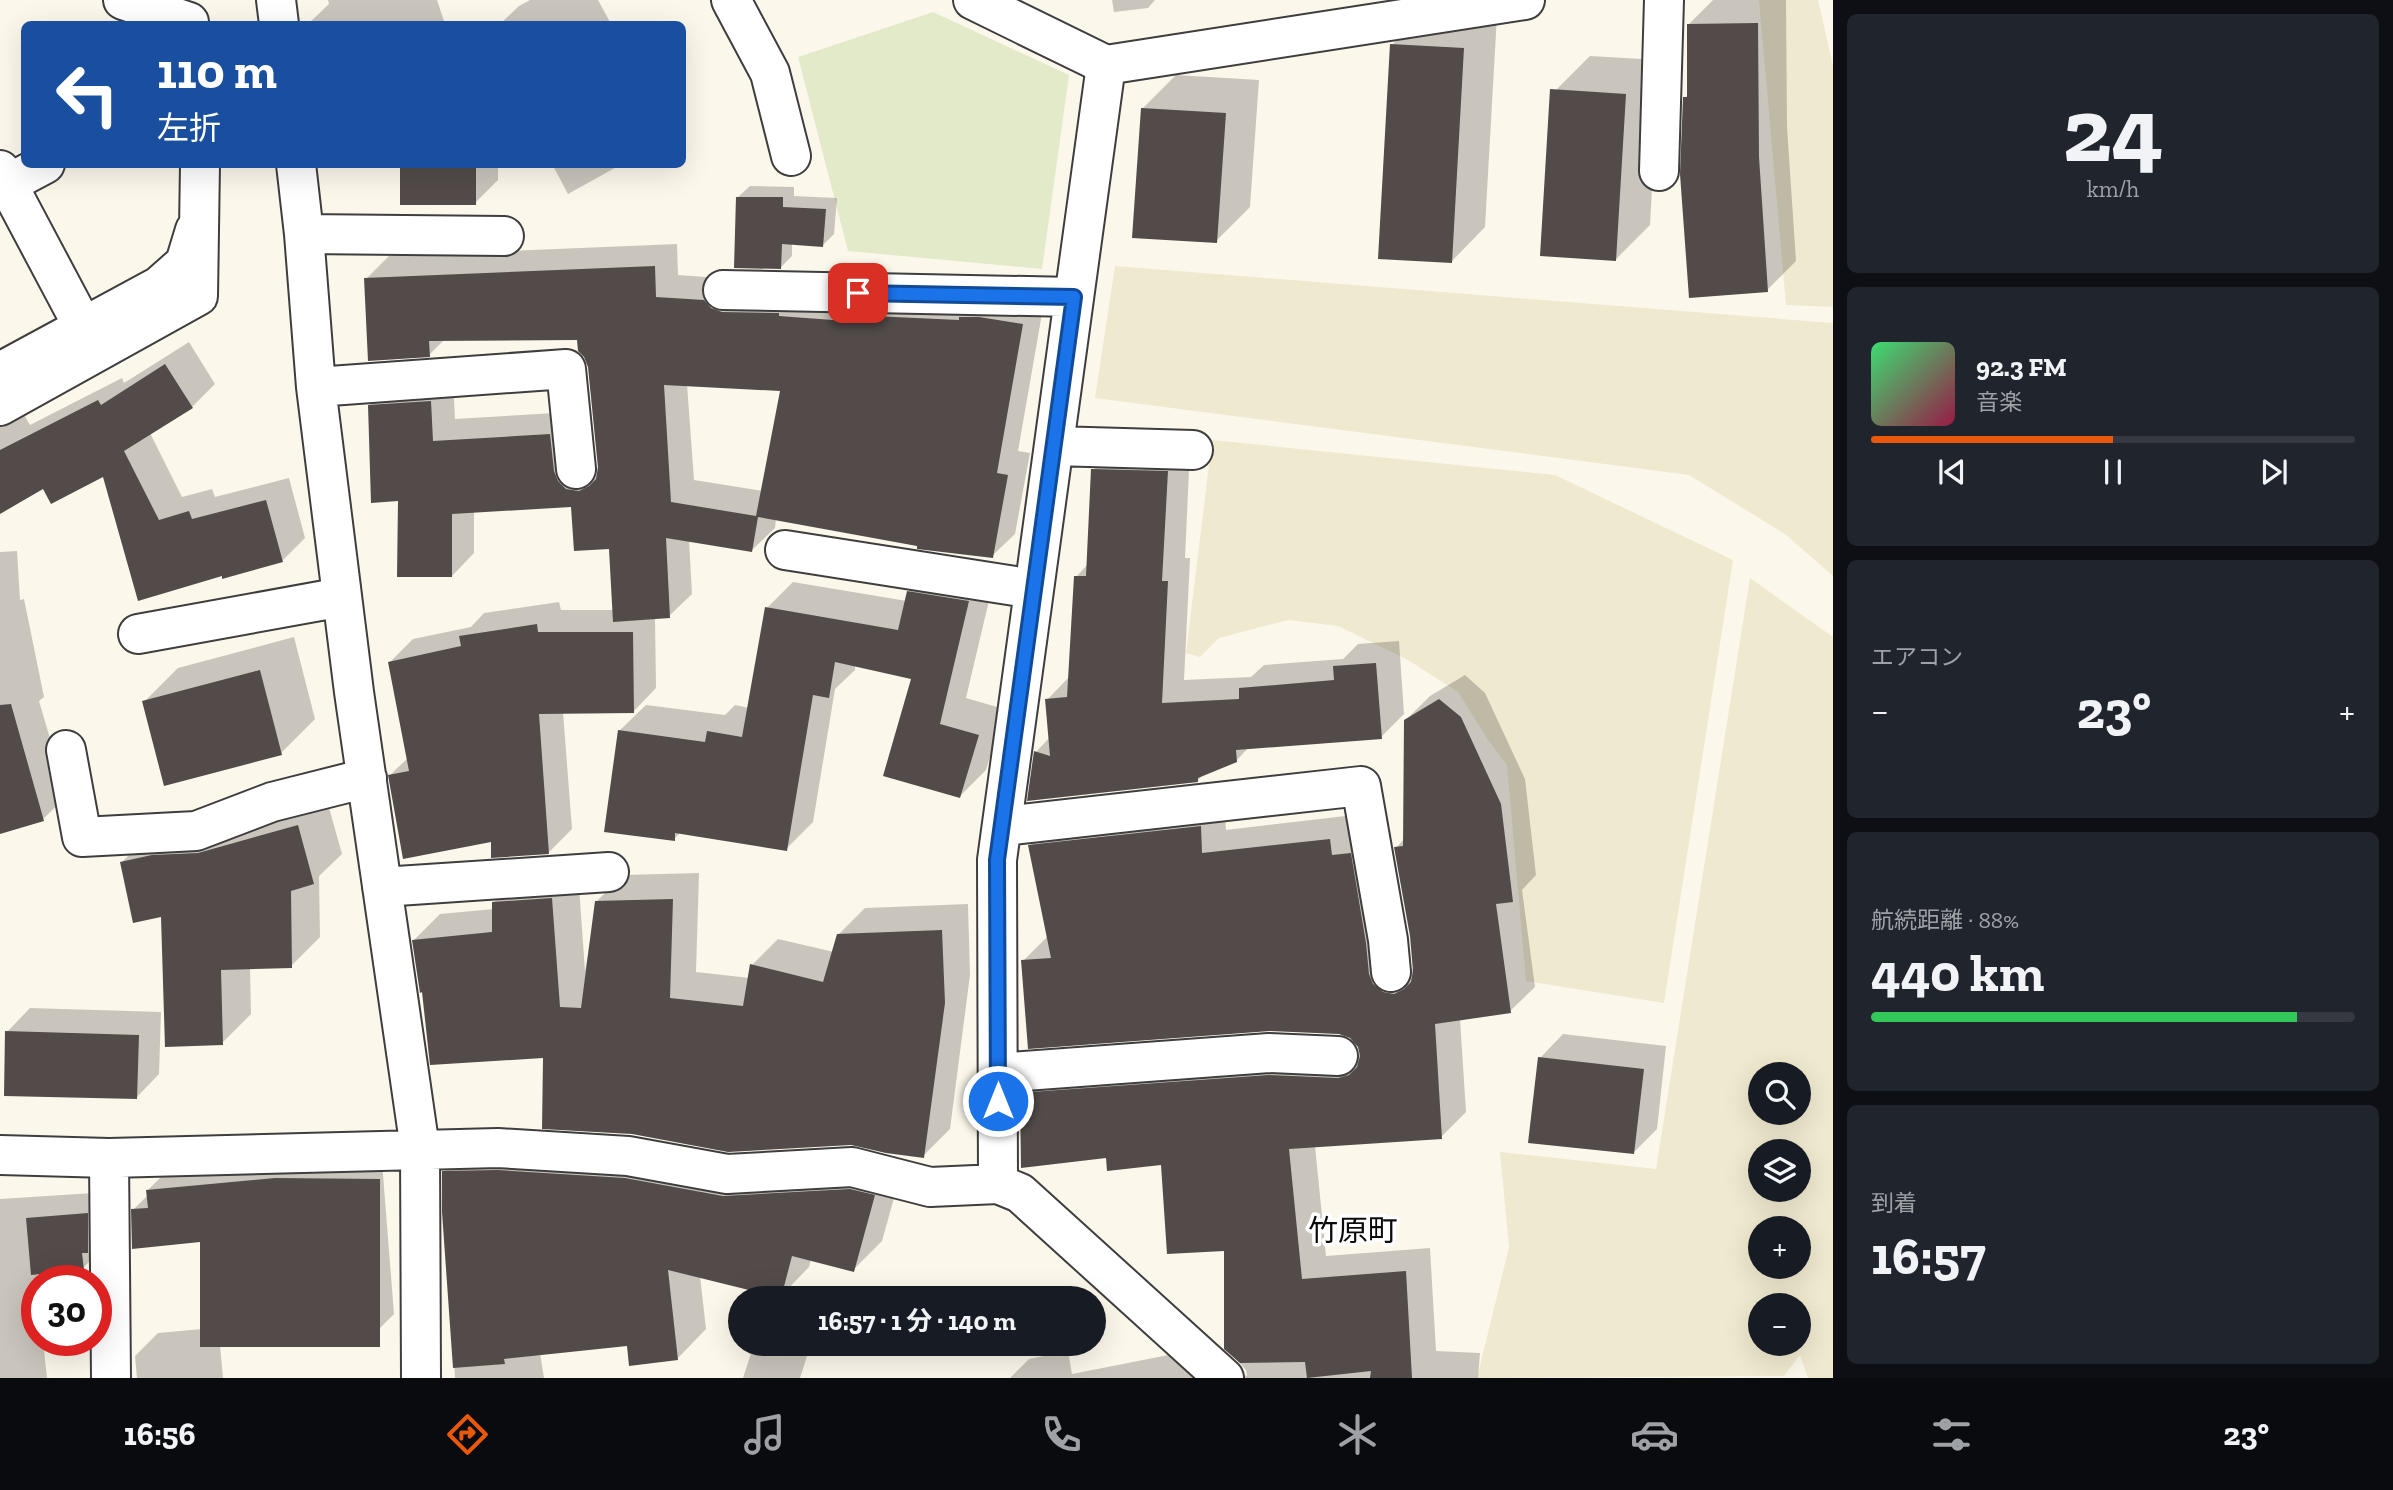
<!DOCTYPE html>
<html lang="ja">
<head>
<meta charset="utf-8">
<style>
  body { margin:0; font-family:"Zilla Slab","Noto Sans JP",serif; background:#20242c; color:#f1f3f6; height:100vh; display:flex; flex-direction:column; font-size:26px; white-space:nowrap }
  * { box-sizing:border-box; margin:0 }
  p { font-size:23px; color:#9ea1a6 }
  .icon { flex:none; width:38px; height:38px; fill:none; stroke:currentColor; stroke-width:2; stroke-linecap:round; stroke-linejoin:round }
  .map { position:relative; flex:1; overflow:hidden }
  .panel { display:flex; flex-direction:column; gap:14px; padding:14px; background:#0d0f14; width:560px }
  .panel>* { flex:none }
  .guide { position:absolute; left:21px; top:21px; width:665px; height:147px; border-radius:10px; box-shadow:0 7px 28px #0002; background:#1a4fa0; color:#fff; overflow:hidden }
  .fabs { position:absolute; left:1748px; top:1062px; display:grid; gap:14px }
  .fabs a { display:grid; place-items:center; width:63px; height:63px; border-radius:50%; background:#171b24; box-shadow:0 7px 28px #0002; font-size:35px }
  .speed { position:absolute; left:21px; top:1265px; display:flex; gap:14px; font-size:35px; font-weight:700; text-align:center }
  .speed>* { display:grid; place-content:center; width:91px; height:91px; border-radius:50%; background:#171b24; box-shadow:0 7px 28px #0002; line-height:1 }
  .speed .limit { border:10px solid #d22; background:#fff; color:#111 }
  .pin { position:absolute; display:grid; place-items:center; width:60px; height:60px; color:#fff; margin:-30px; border-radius:14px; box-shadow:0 4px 10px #0006 }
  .me { position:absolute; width:77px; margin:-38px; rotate:0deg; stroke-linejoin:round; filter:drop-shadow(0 0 5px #0008) }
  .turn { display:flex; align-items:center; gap:24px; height:147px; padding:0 21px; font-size:32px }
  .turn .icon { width:91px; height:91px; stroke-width:2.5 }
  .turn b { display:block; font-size:49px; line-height:60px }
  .big { font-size:52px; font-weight:700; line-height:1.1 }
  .panel .card { flex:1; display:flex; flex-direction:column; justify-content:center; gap:10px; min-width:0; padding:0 24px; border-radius:10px; background:#20242c }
  .panel .dial { align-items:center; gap:0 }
  .dial b { font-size:91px; line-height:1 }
  .song { display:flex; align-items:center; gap:21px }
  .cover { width:84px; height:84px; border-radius:10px; background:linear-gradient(135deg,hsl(140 70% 55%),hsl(340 70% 35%)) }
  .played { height:7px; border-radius:4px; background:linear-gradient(90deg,#ea580c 50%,#363941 50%) }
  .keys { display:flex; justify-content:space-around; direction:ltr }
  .heat { display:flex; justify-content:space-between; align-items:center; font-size:38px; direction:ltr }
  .charge { height:10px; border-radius:5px; background:linear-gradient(90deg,#34c759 88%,#363941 0) }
  .trip { position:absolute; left:728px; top:1286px; width:378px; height:70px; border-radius:35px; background:#171b24; box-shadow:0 7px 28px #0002; font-weight:700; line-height:70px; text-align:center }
  .menu { display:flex; height:112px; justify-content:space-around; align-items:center; background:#090b0e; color:#9ea1a6 }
  .menu .icon { width:49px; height:49px }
  .menu .active { color:#ea580c }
  .menu b { font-size:32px; color:#f1f3f6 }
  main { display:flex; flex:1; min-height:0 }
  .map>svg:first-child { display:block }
  .farmland { fill:#efe9cf; fill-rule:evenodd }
  .pitch { fill:#e2eaca }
  .shadow { fill:#0003; fill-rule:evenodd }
  .building { fill:#524b49; fill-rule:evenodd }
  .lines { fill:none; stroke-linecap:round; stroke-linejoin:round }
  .minor-casing { stroke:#3e3e3e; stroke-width:42 }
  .minor { stroke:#fff; stroke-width:38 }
  .route-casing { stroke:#114b97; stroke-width:18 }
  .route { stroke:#1a73e8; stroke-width:12 }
  .labels { text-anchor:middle; stroke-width:7; stroke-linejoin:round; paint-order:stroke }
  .quarter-label { font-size:30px; fill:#0b0b0b; stroke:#fff }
</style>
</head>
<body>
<main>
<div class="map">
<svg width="1833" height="1378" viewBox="0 0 1833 1378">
  <rect width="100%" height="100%" fill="#fcf7eb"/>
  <path class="farmland" d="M1759,0H1818L1833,66V307L1786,305Z
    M1115,266L1833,323V576L1785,534L1689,475L1095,398Z
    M1212,440L1555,475L1733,560L1664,1003L1526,981L1507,765L1488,740L1458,692L1408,660L1338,626L1288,620L1219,638L1200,657L1186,653Z
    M1750,578L1833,637V1378H1808L1800,1355L1784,1376L1477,1378L1509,1247L1500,1152L1656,1169ZM1799,1074V1113H1760V1074ZM1760,1152H1799V1190H1760ZM1799,1228V1267H1760V1228ZM1760,1306H1799V1344H1760Z"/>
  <path class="pitch" d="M933,12L1069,75L1042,269L848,251L798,57Z"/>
  <path class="shadow" d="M328,0H437L445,24H308L329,4Z
    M530,0H598L611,24H500L519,6Z
    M1112,0H1155L1148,8L1114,12Z
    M1713,0H1786L1787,127L1796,261L1767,290L1685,98L1689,94L1688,25Z
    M1426,11L1497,15L1485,227L1452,261L1392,45Z
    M1590,56L1659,60L1650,225L1616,259L1556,90Z
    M1176,75L1259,80L1250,207L1216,241L1142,109Z
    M401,164H498V180L475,203Z
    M552,164H622L568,194Z
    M750,186L794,187V196L837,198L834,234L823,245L792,243V256L780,268L738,197Z
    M677,244L678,275L1044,302L1018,451L1030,453L1015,534L992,556L776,518L775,528L752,550L689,540L692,594L669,616L655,617L656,688L633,712H563L572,829L549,852L493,840L390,775L409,757L390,662L413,639L471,627L484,613L559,602L561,610H614L611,547L573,505L474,511V553L452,576L400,500L369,406L392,383L453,379L455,419L573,412L589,466L600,468L589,366L579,339H445L429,355L366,279L389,256ZM687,384L782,390L763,491L694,480Z
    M189,342L215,384L192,407L150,433L182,497L212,489L215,497L289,478L305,538L282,561L224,576L104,474L44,487L0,505V426L23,413L30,425L122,378L124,383Z
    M1116,446L1190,449L1185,558H1190L1184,680L1251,677L1264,665L1343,659L1358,644L1399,641L1404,714L1381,737L1249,747L1236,761L1205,773L1198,780L1029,799L1036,752L1050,737L1047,700L1070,676L1076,577L1088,564L1093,470Z
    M17,551L20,600L24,599L44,697L39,701L67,796L43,819L0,832V552Z
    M935,566L995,575L966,698L1004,709L986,770L960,796L913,678L855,665V670L835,689L813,822L786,849L681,832L674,839L619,731L646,705L725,715L735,705L749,708L767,608L793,582L907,601L909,592Z
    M294,637L315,719L281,753L144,702L178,668Z
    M1465,675L1485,693L1525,779L1536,875L1522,890L1535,987L1510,1011L1460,1019L1466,1112L1441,1137L1315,1146L1326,1256L1430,1248L1436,1351L1480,1353L1478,1378H1010L1029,1359L1068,1351L1072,1374L1209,1347L1234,1370L1247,1376L1246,1370L1226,1348V1249L1163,1163L1107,1156L1021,1099L1046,1074L1295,1051L1361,1054L1359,1044L1351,1036L1023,961L1049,935L1030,846L1054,821L1224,802L1226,830L1354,815L1407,968L1414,969L1411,936L1396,848L1404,839L1405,721L1430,696Z
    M326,797L342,854L319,876L320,937L291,966L250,968L251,1014L222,1043L163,915L121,863L150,834Z
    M578,872L585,971L597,901L623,875L699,873L696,972L750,978L752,965L778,939L834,952L838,935L865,908L968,904L970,975L950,1129L923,1156L544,1056L423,990L414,940L440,914L494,909V902L520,876Z
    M30,1008L161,1012L159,1074L136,1098L7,1032Z
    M1563,1034L1666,1046L1657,1129L1634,1152L1540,1058Z
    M473,1143L758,1167L903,1166L882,1241L853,1270L811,1259L809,1267L780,1297L700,1276L706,1329L677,1359L628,1344L540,1353L544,1378H455L444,1212V1172Z
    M381,1149L394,1314L363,1345H220L223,1378H137L135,1356L158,1333L202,1329V1241L133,1210L148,1195V1190L179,1159Z
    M109,1192L105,1246L83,1268L37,1273V1340H43L47,1378H0V1199Z
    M754,1344H811L800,1378H743Z"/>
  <path class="building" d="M1758,23L1759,157L1768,292L1689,298L1680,174L1683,97H1687V24Z
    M1390,44L1464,48L1452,263L1378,259Z
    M1550,89L1626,94L1616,261L1540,256Z
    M1141,108L1226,113L1217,243L1132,238Z
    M400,164H476V205H400Z
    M736,197H783V207L826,209L823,247L782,244L781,269L734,268Z
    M655,266L656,297L704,300L711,308L722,312L779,313V316L873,323V316L959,320V317H979L1023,324L997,473L1008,475L993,558L917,549V546L758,517L752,552L666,538L670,618L613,622L609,549L574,551L571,507L452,514V577H397L398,501L371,503L368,405L431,401L433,441L550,434L554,471L558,481L566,489L579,491L589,486L596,479L598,468L588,367L584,357L578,351L577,340L429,341L430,357L368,361L364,278ZM664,385L780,391L756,516L671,502Z
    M165,364L193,408L124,451L159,520L189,511L192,519L266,500L283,562L222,579V576L138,601L103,477L51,504L43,489L0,514V450L98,400L101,405Z
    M1091,469L1168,471L1162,581H1168L1162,703L1239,699V688L1334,680L1333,666L1376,663L1382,739L1236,750L1237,762L1198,778V782L1027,801L1034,751L1050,756L1045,699L1067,697L1074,576H1086Z
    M907,591L969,601L940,724L979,735L960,798L883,776L911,679L835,662L829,698L813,695L787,851L675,833V841L604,832L618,730L705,742L707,731L742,737L765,607L898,630Z
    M537,624L538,632H633L634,713L539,714L549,854L491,858V842L403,859L388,775L409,771L388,662L461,646L459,636Z
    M260,670L282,755L164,786L142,701Z
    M1439,699L1461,717L1501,804L1513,902L1496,904L1511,1013L1435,1024L1442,1139L1289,1149L1302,1279L1406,1271L1412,1378H1370L1371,1371L1307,1378L1305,1362L1240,1363L1224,1349V1251L1167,1254L1161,1165L1107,1171L1106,1158L1021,1168L1020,1098L1032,1097L1031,1092L1269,1075L1338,1078L1349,1075L1357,1067L1360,1056L1358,1047L1350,1038L1339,1034L1270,1031L1028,1049L1021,960L1051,958L1028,845L1201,826L1202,853L1330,839L1332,855L1351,853L1366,943L1369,974L1373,984L1383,992L1394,994L1404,989L1411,982L1413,971L1410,936L1394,847L1403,846L1404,720Z
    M11,704L44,821L0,834V705Z
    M298,825L314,884L291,891L292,968L221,970L223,1045L165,1047L161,917L133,923L120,862L152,855L198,853Z
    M552,898L560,1007L581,1008L595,901L673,899L670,998L743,1006L750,964L823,982L837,934L942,930L945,1003L924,1158L886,1153L851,1145L728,1152L632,1134L542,1129L543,1058L430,1065L422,992L420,993L412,940L492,932V902Z
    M5,1031L139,1035L137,1099L4,1096Z
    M1538,1057L1644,1069L1634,1154L1528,1143Z
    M498,1170L625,1178L723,1196L850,1189L875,1195L854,1272L792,1256L781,1298L668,1270L678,1360L629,1366L627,1346L504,1359L505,1364L453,1368L442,1212V1171Z
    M275,1178L380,1179V1347H200V1242L132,1249L131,1209L148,1208L146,1190Z
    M88,1213V1253H82L84,1270L31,1275L26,1218Z"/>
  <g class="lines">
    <defs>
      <path id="minor" d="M123,0L189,22
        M276,0L279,24
        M731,0L770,73L791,156
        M973,0L1106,65L1525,0
        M296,164L304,234L316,387L354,692L420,1149L421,1378
        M0,170L95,349
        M1659,171L1664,0
        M0,188L45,164
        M304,234L504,236
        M723,290L1074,297
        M0,372L159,286L185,263L195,230
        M316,387L566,369L576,469
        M0,406L198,296L200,164
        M1054,446L1193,450
        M785,550L1034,589
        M138,634L342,597
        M66,750L82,837L196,831L272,802L367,778
        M1003,826L1361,786L1388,940L1391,972
        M382,887L609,872
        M998,1073L1269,1053L1338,1056
        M0,1155L109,1158L498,1148L628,1156L727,1174L852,1167L930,1187L998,1184L1020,1193L1224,1378
        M109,1158L111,1378
        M998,1184L997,860L1106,65"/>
    </defs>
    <use href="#minor" class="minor-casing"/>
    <use href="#minor" class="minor"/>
  </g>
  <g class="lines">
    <defs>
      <path id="route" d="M858,293L1074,297L997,860L998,1101"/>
    </defs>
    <use href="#route" class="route-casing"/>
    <use href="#route" class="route"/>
  </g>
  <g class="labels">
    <g class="quarter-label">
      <text x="1353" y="1241">竹原町</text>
    </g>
  </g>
</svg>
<div class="fabs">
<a><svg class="icon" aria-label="search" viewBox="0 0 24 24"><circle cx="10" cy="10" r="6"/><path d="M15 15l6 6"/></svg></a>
<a><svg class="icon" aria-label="layers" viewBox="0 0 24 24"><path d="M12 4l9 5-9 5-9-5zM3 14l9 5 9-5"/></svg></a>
<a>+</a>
<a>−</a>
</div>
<div class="speed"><div class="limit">30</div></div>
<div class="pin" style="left:858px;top:293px;background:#d93025"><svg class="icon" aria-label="arrive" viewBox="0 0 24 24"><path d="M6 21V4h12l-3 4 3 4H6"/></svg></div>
<svg class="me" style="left:998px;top:1101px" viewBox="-20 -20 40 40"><circle r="17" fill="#1a73e8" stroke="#fff" stroke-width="3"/><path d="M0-11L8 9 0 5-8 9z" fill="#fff"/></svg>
<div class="trip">16:57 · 1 分 · 140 m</div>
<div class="guide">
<div class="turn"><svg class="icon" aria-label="left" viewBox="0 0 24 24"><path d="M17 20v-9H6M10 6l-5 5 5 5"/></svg><div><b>110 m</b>左折</div></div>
</div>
</div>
<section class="panel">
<div class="card dial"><b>24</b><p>km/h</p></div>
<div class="card">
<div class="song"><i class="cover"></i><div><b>92.3 FM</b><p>音楽</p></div></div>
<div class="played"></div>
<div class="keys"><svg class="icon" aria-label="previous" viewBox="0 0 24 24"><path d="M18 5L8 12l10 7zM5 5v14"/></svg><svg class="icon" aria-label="pause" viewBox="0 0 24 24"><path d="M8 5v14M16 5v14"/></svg><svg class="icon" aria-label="next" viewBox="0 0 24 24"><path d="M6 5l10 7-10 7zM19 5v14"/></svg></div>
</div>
<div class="card"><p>エアコン</p>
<div class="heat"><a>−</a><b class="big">23°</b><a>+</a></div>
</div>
<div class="card"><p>航続距離 · 88%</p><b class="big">440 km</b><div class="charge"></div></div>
<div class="card"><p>到着</p><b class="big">16:57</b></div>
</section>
</main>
<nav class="menu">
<b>16:56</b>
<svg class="icon active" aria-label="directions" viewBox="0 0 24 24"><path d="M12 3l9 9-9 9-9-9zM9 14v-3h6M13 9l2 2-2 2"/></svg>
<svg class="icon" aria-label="music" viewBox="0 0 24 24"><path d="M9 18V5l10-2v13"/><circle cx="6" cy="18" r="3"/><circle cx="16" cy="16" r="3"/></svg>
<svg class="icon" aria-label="phone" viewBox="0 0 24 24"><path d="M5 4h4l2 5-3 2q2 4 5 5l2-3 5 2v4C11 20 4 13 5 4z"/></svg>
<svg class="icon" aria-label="climate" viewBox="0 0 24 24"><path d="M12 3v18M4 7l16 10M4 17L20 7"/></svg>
<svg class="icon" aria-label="car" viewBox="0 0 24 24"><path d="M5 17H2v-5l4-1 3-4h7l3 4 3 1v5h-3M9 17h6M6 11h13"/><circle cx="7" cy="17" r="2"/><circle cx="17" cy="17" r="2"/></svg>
<svg class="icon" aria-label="filters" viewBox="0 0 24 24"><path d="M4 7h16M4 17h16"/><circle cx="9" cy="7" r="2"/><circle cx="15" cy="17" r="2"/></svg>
<b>23°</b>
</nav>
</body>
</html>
